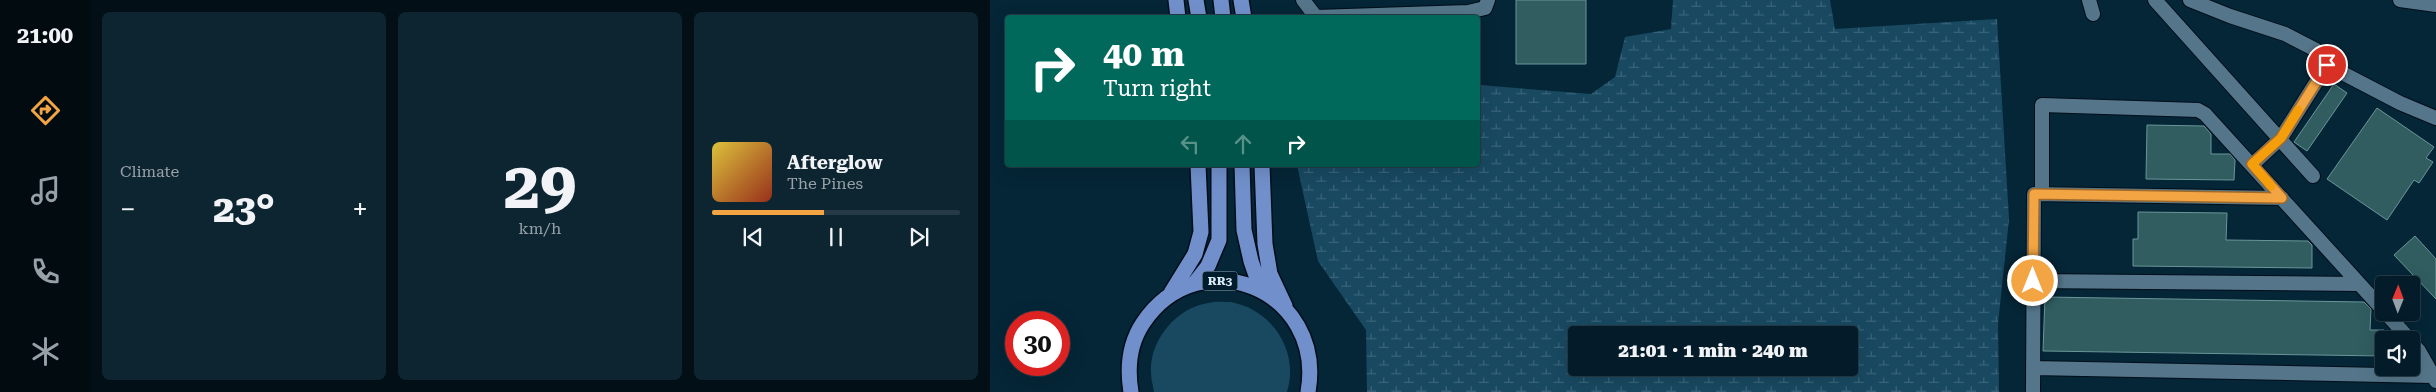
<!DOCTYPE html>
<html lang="en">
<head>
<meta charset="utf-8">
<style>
  body { margin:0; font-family:"Roboto Serif",serif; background:#0d2531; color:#f1f3f6; height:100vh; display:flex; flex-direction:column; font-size:19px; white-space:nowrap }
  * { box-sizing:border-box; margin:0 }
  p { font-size:16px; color:#97a1a8 }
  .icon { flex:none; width:28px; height:28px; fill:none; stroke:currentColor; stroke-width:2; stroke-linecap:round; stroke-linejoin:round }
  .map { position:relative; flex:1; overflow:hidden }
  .sheet { display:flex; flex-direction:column; gap:12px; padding:12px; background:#020f17; width:900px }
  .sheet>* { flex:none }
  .hud { position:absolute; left:15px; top:15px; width:475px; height:152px; border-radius:5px; box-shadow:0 5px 20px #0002,0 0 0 1px #253a46; background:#00695c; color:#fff; overflow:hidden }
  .needle { width:32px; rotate:1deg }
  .controls { position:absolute; left:1385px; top:276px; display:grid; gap:10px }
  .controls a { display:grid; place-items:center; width:45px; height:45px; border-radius:5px; background:#041c29; box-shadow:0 5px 20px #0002,0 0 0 1px #253a46; font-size:25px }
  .speed { position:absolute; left:15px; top:311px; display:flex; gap:10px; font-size:25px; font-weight:700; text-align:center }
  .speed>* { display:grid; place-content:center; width:65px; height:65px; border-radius:50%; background:#041c29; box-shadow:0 5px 20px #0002,0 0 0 1px #253a46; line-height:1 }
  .speed .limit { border:8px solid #d22; background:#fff; color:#111 }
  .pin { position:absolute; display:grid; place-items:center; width:42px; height:42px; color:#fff; margin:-21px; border:2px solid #fff; border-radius:50%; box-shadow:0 1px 5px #0007 }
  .me { position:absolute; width:55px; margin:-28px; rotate:0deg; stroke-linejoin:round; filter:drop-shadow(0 0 4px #0008) }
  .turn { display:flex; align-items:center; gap:18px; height:105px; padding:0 15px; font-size:22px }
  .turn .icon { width:65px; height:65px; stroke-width:2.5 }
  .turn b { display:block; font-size:35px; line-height:42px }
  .lanes { display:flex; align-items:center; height:48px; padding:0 15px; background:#0003; justify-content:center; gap:25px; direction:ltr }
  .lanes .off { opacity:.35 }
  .big { font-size:38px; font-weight:800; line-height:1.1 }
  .sheet .widget { flex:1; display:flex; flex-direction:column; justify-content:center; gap:8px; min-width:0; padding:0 18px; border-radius:8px; background:#0d2531 }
  .sheet .dial { align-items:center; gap:0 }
  .dial b { font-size:65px; line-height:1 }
  .song { display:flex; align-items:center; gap:15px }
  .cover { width:60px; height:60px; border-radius:8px; background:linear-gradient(135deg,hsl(50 70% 55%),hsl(10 70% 35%)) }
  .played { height:5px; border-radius:2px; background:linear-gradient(90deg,#f3a443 45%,#253a46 45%) }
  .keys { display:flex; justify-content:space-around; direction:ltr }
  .heat { display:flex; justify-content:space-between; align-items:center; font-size:28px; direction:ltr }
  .sheet .tiles { flex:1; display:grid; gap:12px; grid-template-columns:repeat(3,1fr) }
  .trip { position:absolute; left:578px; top:326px; width:290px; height:50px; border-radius:5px; background:#041c29; box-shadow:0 5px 20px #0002,0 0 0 1px #253a46; font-weight:800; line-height:50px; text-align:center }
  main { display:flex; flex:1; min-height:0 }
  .tabs { display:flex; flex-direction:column; width:90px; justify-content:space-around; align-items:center; background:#020b10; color:#97a1a8 }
  .tabs .icon { width:35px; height:35px }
  .tabs .on { color:#f3a443 }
  .tabs b { font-size:22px; color:#f1f3f6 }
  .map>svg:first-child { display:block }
  .green { fill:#184961 }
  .wetland { fill:url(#wetland-marsh); fill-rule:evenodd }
  .building { fill:#315d60; stroke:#699699 }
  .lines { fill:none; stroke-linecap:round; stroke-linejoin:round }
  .minor-casing { stroke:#000e1a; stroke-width:16 }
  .major-casing { stroke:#000e1a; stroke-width:18 }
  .minor { stroke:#55768a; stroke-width:14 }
  .major { stroke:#7190cb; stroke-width:15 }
  .route-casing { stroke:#9e6b2c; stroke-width:12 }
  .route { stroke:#f3a443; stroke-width:9 }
  .slow { stroke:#f59e0b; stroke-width:9 }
  .labels { text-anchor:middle; stroke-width:5; stroke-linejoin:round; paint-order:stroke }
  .shield { fill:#001d2d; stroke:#98adba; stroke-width:1 }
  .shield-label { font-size:12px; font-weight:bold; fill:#d9ebf6 }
</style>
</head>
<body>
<main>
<nav class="tabs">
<b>21:00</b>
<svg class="icon on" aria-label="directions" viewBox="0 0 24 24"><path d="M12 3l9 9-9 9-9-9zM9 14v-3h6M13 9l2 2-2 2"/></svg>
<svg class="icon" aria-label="music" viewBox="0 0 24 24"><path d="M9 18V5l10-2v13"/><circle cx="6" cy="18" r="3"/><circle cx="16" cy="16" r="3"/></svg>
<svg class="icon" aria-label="phone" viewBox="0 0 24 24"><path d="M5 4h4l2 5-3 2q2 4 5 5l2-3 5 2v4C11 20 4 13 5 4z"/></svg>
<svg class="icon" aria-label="climate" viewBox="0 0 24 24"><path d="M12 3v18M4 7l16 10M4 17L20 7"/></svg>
</nav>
<section class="sheet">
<div class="tiles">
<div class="widget"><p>Climate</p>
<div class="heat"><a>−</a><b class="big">23°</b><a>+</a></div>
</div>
<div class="widget dial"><b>29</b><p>km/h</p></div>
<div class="widget">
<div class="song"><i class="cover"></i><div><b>Afterglow</b><p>The Pines</p></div></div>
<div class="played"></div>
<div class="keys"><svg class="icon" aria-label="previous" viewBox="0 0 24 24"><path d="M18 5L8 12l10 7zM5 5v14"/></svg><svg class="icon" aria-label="pause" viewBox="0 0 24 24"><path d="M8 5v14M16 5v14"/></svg><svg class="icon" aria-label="next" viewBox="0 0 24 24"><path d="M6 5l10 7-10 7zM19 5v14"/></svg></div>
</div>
</div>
</section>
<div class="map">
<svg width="1446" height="392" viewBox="0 0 1446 392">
  <defs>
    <pattern id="wetland-marsh" width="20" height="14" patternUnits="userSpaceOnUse" patternTransform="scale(1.25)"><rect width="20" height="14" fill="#184961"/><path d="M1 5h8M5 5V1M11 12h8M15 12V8" fill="none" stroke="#396378"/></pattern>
  </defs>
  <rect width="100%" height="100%" fill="#052637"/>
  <path class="green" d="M241,302C248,304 257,306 263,310C292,326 307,360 297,392H164C163,386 161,379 161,373C159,341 186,308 218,303C225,301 234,302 241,302Z"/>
  <path class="wetland" d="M683,0H840L845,29L1007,19L1019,219L1008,324L1009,392H377L376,330L328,261L307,165H488V85L601,94L625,77L635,37L681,29ZM586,335H859V368H586Z"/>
  <path class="building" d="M526,0H596V64H526Z
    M1344,84L1357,93L1317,151L1304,142Z
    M1387,108L1444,147L1436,158L1443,162L1429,183L1424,180L1397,220L1337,179Z
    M1157,125L1214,126L1221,134V154H1240L1245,160L1244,180L1156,179Z
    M1148,212L1237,213L1236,240L1318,241L1322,245V268L1143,266V239H1148Z
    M1425,236L1446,259V299L1404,255Z
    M1055,297L1374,302L1381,309L1380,330H1394V356L1053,351Z"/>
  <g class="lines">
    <defs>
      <path id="minor" d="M313,0L326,17L478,12L495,8L498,0
        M1099,0L1103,14
        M1165,0L1323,176
        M1200,0L1240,16L1295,34L1326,50L1337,65
        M1410,0L1446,5
        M1262,165L1291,138L1337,65L1410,103L1446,118
        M1052,194V105L1208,110L1215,114L1394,311
        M1043,281L1369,284
        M1395,312L1420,340
        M1421,342L1429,351L1446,381
        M1043,368L1443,376
        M1043,392L1044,194L1292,198"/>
      <path id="major" d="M186,0L188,18
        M206,0L209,18
        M231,0L233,18
        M251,0L254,18
        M252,165L254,230L261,261L271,290
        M272,165L275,244L280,274L295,306
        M204,284L218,266L229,240V165
        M181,293L205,254L211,232L208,165
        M141,392C137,368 139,344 153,323C210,238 336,290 318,392"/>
    </defs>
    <use href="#minor" class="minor-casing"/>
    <use href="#major" class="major-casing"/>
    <use href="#minor" class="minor"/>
    <use href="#major" class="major"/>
  </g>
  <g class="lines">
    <defs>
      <path id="route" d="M1043,281L1044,194L1292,198L1262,164L1291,138L1337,65"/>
    </defs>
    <use href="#route" class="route-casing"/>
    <use href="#route" class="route"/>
    <path class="slow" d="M1281,186L1262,164L1291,138L1308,110"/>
  </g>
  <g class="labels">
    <rect class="shield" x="212.5" y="271.5" width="35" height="19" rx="4"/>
    <g class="shield-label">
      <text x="230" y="285">RR3</text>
    </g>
  </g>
</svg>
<div class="controls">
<a><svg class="needle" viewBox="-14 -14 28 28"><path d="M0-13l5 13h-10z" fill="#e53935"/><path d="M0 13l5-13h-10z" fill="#97a1a8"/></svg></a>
<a><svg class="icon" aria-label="sound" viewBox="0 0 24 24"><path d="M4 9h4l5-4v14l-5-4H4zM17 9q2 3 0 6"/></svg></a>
</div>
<div class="speed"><div class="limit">30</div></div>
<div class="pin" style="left:1337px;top:65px;background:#d93025"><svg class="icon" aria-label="arrive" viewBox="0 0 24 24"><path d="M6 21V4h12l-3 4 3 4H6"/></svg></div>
<svg class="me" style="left:1043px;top:281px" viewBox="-20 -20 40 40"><circle r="17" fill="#f3a443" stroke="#fff" stroke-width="3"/><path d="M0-11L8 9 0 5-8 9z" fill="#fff"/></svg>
<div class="trip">21:01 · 1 min · 240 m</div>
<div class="hud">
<div class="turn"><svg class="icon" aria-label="right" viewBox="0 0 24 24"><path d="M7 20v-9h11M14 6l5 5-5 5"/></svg><div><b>40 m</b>Turn right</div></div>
<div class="lanes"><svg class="icon off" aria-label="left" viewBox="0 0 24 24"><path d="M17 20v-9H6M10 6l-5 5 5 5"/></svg><svg class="icon off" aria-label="ahead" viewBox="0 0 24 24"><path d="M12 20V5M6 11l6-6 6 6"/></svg><svg class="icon" aria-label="right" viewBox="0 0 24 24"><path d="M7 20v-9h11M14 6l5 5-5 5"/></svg></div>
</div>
</div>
</main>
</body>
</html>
